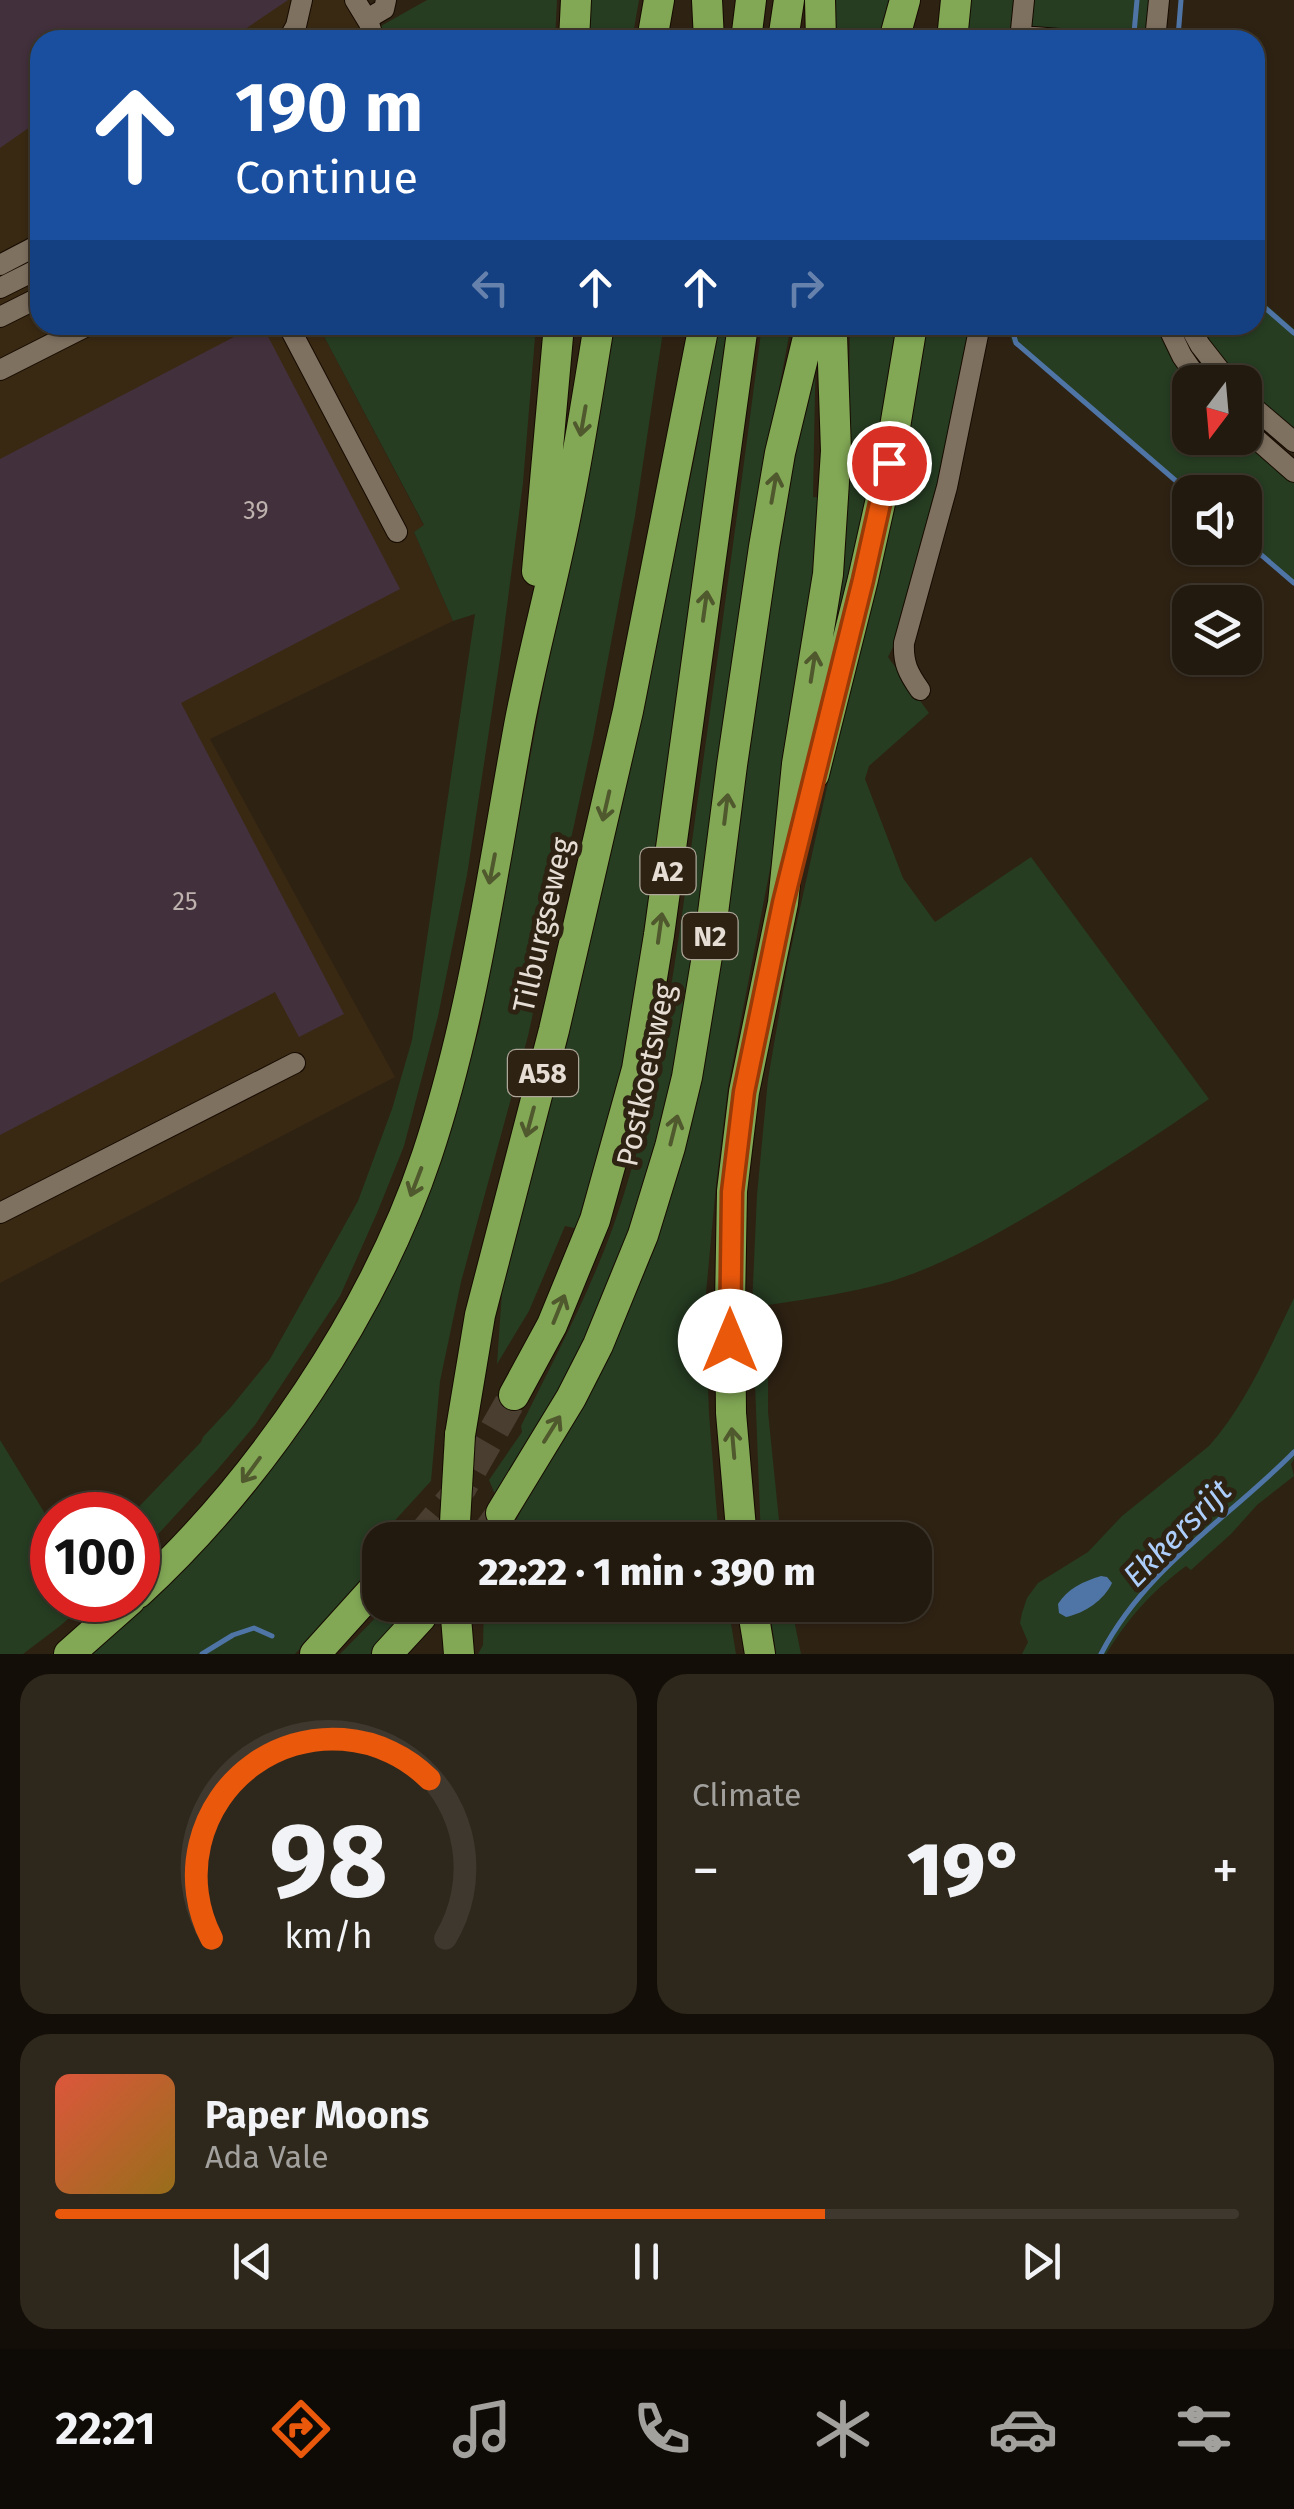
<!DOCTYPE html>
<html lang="en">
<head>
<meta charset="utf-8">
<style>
  body { margin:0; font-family:"Fira Sans",sans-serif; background:#2e271c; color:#f1f3f6; height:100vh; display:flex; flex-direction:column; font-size:38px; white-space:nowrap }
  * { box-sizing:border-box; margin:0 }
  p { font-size:32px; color:#a2a19e }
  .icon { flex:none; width:55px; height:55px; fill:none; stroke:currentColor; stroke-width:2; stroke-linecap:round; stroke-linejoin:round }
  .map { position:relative; height:1654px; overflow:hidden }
  .side { display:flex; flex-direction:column; gap:20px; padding:20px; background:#130e08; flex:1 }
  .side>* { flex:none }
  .hud { position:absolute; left:30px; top:30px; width:1235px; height:305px; border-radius:30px; box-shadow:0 2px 8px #0004,0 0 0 2px #3f382e; background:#1a4fa0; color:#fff; overflow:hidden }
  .needle { width:65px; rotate:196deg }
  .fabs { position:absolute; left:1172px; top:365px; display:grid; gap:20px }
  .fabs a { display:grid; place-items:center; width:90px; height:90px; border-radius:20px; background:#221a0e; box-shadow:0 2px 8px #0004,0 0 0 2px #3f382e; font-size:50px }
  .speed { position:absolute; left:30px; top:1492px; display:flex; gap:20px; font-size:50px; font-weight:700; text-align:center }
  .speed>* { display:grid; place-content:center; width:130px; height:130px; border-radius:50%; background:#221a0e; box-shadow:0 2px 8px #0004,0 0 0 2px #3f382e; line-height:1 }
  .speed .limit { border:15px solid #d22; background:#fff; color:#111 }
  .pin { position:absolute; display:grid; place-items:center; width:85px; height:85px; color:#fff; margin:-42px; border:5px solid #fff; border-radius:50%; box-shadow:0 2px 10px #0007 }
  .me { position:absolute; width:110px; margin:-55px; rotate:0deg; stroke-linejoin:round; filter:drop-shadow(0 0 8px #0008) }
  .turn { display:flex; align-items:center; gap:35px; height:210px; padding:0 40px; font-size:45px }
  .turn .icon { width:130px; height:130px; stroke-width:2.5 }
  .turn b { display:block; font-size:70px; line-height:85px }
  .lanes { display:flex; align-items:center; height:95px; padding:0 40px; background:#0003; justify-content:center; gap:50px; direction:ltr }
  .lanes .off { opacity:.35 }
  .big { font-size:75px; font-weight:800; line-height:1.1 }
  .side .card { flex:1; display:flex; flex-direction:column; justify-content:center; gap:15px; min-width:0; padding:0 35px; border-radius:30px; background:#2e271c }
  .side .dial { align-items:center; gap:0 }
  .dial svg { height:260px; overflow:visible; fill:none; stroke:#3f382e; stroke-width:7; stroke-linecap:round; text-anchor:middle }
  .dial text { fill:#f1f3f6; stroke:none }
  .song { display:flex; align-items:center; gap:30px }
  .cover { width:120px; height:120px; border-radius:15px; background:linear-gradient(135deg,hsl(10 70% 55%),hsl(40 70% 35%)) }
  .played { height:10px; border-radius:5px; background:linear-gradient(90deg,#ea580c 65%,#3f382e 65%) }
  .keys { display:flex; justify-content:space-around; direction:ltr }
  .heat { display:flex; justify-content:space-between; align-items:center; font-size:55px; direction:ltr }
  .side .tiles { flex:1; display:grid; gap:20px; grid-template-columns:1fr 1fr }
  .card:last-child { grid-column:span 2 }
  .trip { position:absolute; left:362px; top:1522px; width:570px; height:100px; border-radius:30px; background:#221a0e; box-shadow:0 2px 8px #0004,0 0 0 2px #3f382e; font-weight:800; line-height:100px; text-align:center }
  .menu { display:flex; height:160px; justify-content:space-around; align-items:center; background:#0e0a06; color:#a2a19e }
  .menu .icon { width:70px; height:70px }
  .menu .active { color:#ea580c }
  .menu b { font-size:45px; color:#f1f3f6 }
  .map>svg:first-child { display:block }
  .built { fill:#392913 }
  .green { fill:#263d22 }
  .water { fill:#4f75a7 }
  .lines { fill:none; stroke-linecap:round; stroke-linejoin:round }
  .stream { stroke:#4f75a7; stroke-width:5 }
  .building { fill:#42303c }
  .highway-tunnel { stroke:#4a3e30; stroke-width:30; stroke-dasharray:30 15; stroke-linecap:butt }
  .minor-casing { stroke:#160b01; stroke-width:22 }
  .highway-casing { stroke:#160b01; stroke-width:32 }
  .minor { stroke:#7f7160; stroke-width:20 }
  .highway { stroke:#82a855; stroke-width:30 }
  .highway-bridge-casing { stroke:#160b01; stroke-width:32; stroke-linecap:butt }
  .highway-bridge { stroke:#82a855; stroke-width:30 }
  .oneway { stroke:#50582d }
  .route-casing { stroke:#983908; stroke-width:25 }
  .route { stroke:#ea580c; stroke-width:18 }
  .labels { text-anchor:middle; stroke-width:10; stroke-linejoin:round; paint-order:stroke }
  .number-label { font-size:25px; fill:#bdb2ae }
  .shield { fill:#2e2213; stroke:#afa69a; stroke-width:2.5 }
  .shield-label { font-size:28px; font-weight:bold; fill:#e6ded4 }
  .street-label { font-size:30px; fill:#e6ded4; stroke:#2e2213 }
  .water-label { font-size:32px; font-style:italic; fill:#adcefa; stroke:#2e2213 }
</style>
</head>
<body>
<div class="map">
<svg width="1294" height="1654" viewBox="0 0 1294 1654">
  <rect width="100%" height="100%" fill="#2e2213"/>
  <path class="built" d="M0,0H357L384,40H40V325H318L424,526L414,532L453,621L210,739L395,1077L0,1283Z"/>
  <path class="green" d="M427,0H557L555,40H388L379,27Z
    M588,0H639L632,40H585Z
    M835,0H890L878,40H835Z
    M965,0H1018L1015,40H966Z
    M1029,0H1150L1147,38L1134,40L1034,32L1026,26Z
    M1255,295L1294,329V436L1245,393V382H1235L1194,325H1255Z
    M318,325H536L523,483L501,652L467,875L438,1016L404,1146L377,1213L340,1296L255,1425L218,1469L138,1556V1515H131L201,1442L203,1437L231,1407L270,1359L358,1201L392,1109L412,1040L475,614L453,621L414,532L424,525Z
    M611,325H664L635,516L593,738L528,1036L461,1282L440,1381L431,1481L388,1528L391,1540H380V1563L295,1654H87L160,1590L412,1229L442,1159L480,1026Z
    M716,325H733L627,1067L579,1229L565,1226L529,1311L497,1364L502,1291L635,748L698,440Z
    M762,325H791L771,432L678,1075L636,1231L589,1344L499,1504L489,1480L522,1432L521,1426C553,1361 588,1296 613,1227C660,1094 677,952 696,812C719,650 741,488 762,325Z
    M850,325H903L825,698L848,450Z
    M922,325H975L942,485L896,641L888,657L929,713L869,766L865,779L903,878L935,922L1031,857L1209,1099C1160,1133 1111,1165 1061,1196C1006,1229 950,1263 889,1282C849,1293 808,1299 768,1305V1412L781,1540H761L752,1306L757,1195L768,1079L788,962L872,585Z
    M1009,325H1162L1190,382V438H1245L1294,478V584L1245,542V492H1190V495L1012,342L1008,329Z
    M816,339L813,497L826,498L788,776L728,1087L716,1185L705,1304L709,1414L719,1540H502L515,1522L580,1399L612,1351L657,1243L668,1193L770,558Z
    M1294,1298V1459L1291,1464L1294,1476L1257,1505L1231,1534L1191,1570L1186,1566C1150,1593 1130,1616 1106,1654H1022L1028,1642L1020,1623L1022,1613L1027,1598L1038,1583L1088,1552L1122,1516L1209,1446C1247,1403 1269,1349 1294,1298Z
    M0,1440L52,1525V1600H90L60,1626L23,1654H0Z
    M388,1605H412L416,1616L378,1654H340Z
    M484,1605H728L736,1654H478L483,1645Z
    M769,1605H791L801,1654H776Z"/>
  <path class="water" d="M1101,1576L1107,1577L1112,1583C1104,1600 1085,1613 1066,1617L1059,1613L1058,1604C1067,1589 1084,1581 1101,1576Z"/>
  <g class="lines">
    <path class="stream" d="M1134,33L1137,0
      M1178,37L1181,0
      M1255,299L1294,333
      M1011,325L1016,343L1190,493
      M1245,541L1294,583
      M202,1654L233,1635L254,1628L272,1636
      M1101,1654C1146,1567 1227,1520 1294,1452"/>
  </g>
  <path class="building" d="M0,0H288L235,36L238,40H179L174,33L163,40H40V120L0,148Z
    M257,325H262L400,589L181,703L344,1014L299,1037L275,992L0,1135V459Z"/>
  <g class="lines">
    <path class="highway-tunnel" d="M418,1540L462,1487L514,1395
      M482,1540L501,1513"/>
    <defs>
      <path id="minor" d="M355,0L369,23L374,40
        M367,19L384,9L386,0
        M1021,36L1072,40
        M288,40L296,26L302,0
        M1020,40L1024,0
        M1155,40L1159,0
        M0,265L40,244
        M0,288L40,268
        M0,317L40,297
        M288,325L397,532
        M1167,325L1182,356L1200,382
        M1189,325L1200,345L1229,382
        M0,370L89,325
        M1245,400L1294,442
        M1245,429L1294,472
        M920,690C908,673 903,663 904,643L947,487L980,325
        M0,1213L295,1063"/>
      <path id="highway" d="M707,0L709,40
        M820,0L821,40
        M574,40L576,0
        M652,40L659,0
        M746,40L751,0
        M783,40L789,0
        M894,40L905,0
        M952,40L956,0
        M537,571L559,325
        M814,774L863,579L889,463L912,325
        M514,1395L552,1325L595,1220L637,1069L659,935L743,325
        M460,1435L480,1315L554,1030L628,711L704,325
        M501,1513L571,1398L598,1345L643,1235L670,1147L687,1077L709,944L732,765L764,547L780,453L811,325
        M742,1540L731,1413L730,1304L732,1191L744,1092L783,903L797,764L828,574L836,451L832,335
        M138,1593C260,1481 374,1313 427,1155C473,1017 493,869 519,726C533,651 554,578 568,504C580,445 589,385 599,325
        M455,1605L459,1654
        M752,1605L760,1654
        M69,1654L130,1600
        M315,1654L380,1582
        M387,1654L421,1617"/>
    </defs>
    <use href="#minor" class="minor-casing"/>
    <use href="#highway" class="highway-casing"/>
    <use href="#minor" class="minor"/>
    <use href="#highway" class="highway"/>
    <defs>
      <path id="highway-bridge" d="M454,1540L460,1435"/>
    </defs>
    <use href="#highway-bridge" class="highway-bridge-casing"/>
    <use href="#highway-bridge" class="highway-bridge"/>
  </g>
  <defs><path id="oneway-shaft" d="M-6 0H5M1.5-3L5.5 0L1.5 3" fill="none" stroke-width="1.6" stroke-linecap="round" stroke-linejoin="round" transform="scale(2.5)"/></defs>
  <g class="oneway">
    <use href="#oneway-shaft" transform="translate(583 421) rotate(100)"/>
    <use href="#oneway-shaft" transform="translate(774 488) rotate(-80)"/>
    <use href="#oneway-shaft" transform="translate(705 606) rotate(-82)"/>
    <use href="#oneway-shaft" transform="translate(813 667) rotate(-81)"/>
    <use href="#oneway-shaft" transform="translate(606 806) rotate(103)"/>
    <use href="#oneway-shaft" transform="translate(726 809) rotate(-83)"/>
    <use href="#oneway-shaft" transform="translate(492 869) rotate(101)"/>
    <use href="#oneway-shaft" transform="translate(660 928) rotate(-82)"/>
    <use href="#oneway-shaft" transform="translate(530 1122) rotate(105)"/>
    <use href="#oneway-shaft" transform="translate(674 1130) rotate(-76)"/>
    <use href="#oneway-shaft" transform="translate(416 1182) rotate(111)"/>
    <use href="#oneway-shaft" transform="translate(559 1309) rotate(-68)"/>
    <use href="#oneway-shaft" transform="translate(552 1429) rotate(-58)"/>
    <use href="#oneway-shaft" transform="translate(733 1443) rotate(-95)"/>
    <use href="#oneway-shaft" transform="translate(251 1470) rotate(126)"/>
  </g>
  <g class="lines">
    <defs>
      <path id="route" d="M730,1341L732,1192L744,1092L783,903L863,580L889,463"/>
    </defs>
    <use href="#route" class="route-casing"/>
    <use href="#route" class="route"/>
  </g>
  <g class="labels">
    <g class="number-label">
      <text x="256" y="519">39</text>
      <text x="185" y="910">25</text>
    </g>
    <g class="shield">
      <rect x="640.5" y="848" width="55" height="46" rx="8"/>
      <rect x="682.5" y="913" width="55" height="46" rx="8"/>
      <rect x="508" y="1050" width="70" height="46" rx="8"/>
    </g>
    <g class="shield-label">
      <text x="668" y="881">A2</text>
      <text x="710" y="946">N2</text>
      <text x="543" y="1083">A58</text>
    </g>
    <g class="street-label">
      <text transform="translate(543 925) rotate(-77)" y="10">Tilburgseweg</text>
      <text transform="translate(646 1075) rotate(-78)" y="10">Postkoetsweg</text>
    </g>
    <g class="water-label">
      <text transform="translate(1177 1533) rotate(-45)" y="11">Ekkersrijt</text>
    </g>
  </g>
</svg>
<div class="fabs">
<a><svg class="needle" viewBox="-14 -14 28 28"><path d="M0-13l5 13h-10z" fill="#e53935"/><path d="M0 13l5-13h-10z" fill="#a2a19e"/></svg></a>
<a><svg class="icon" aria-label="sound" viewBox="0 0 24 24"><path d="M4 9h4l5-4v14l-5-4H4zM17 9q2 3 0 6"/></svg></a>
<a><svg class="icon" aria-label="layers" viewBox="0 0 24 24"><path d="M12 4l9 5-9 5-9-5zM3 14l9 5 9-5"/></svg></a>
</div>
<div class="speed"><div class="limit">100</div></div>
<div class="pin" style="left:889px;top:463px;background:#d93025"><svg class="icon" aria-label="arrive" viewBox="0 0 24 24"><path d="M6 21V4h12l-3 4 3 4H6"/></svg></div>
<svg class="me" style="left:730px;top:1341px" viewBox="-20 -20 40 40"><circle r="19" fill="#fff"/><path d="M0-13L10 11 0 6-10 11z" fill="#ea580c"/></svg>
<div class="trip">22:22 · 1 min · 390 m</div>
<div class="hud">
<div class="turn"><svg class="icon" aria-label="ahead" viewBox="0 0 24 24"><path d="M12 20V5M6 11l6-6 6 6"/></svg><div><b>190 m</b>Continue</div></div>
<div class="lanes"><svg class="icon off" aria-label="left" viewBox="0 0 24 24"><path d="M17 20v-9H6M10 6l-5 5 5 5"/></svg><svg class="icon" aria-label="ahead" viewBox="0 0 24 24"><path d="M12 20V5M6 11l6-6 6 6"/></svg><svg class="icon" aria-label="ahead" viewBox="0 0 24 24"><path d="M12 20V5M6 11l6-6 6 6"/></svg><svg class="icon off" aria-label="right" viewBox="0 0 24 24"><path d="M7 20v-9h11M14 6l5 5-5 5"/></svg></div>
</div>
</div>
<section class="side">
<div class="tiles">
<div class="card dial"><svg viewBox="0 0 100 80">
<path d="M14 69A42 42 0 1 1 86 69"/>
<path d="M14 69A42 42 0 0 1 81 20" stroke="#ea580c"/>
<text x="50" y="56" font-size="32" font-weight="700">98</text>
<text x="50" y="72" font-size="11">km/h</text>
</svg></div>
<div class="card"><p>Climate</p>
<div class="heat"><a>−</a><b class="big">19°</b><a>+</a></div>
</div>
<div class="card">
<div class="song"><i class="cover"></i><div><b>Paper Moons</b><p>Ada Vale</p></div></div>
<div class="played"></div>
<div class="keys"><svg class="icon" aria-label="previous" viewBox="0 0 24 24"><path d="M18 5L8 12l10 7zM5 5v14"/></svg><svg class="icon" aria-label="pause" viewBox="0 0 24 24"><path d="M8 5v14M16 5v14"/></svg><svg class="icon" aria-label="next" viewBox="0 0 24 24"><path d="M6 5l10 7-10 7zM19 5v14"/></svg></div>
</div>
</div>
</section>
<nav class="menu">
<b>22:21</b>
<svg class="icon active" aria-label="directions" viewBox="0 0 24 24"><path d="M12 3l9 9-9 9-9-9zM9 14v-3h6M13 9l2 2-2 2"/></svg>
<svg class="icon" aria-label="music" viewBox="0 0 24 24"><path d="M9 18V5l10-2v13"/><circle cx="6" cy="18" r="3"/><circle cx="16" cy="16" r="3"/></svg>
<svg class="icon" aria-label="phone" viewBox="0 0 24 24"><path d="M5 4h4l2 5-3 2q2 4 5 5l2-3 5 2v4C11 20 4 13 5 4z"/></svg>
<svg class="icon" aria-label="climate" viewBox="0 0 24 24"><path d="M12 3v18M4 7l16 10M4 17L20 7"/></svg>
<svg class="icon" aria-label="car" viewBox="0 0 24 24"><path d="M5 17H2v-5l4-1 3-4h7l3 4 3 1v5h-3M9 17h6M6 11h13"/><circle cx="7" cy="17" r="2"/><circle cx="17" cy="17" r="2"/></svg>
<svg class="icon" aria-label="filters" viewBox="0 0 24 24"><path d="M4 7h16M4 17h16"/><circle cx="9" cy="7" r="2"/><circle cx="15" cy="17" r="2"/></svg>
</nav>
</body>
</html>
